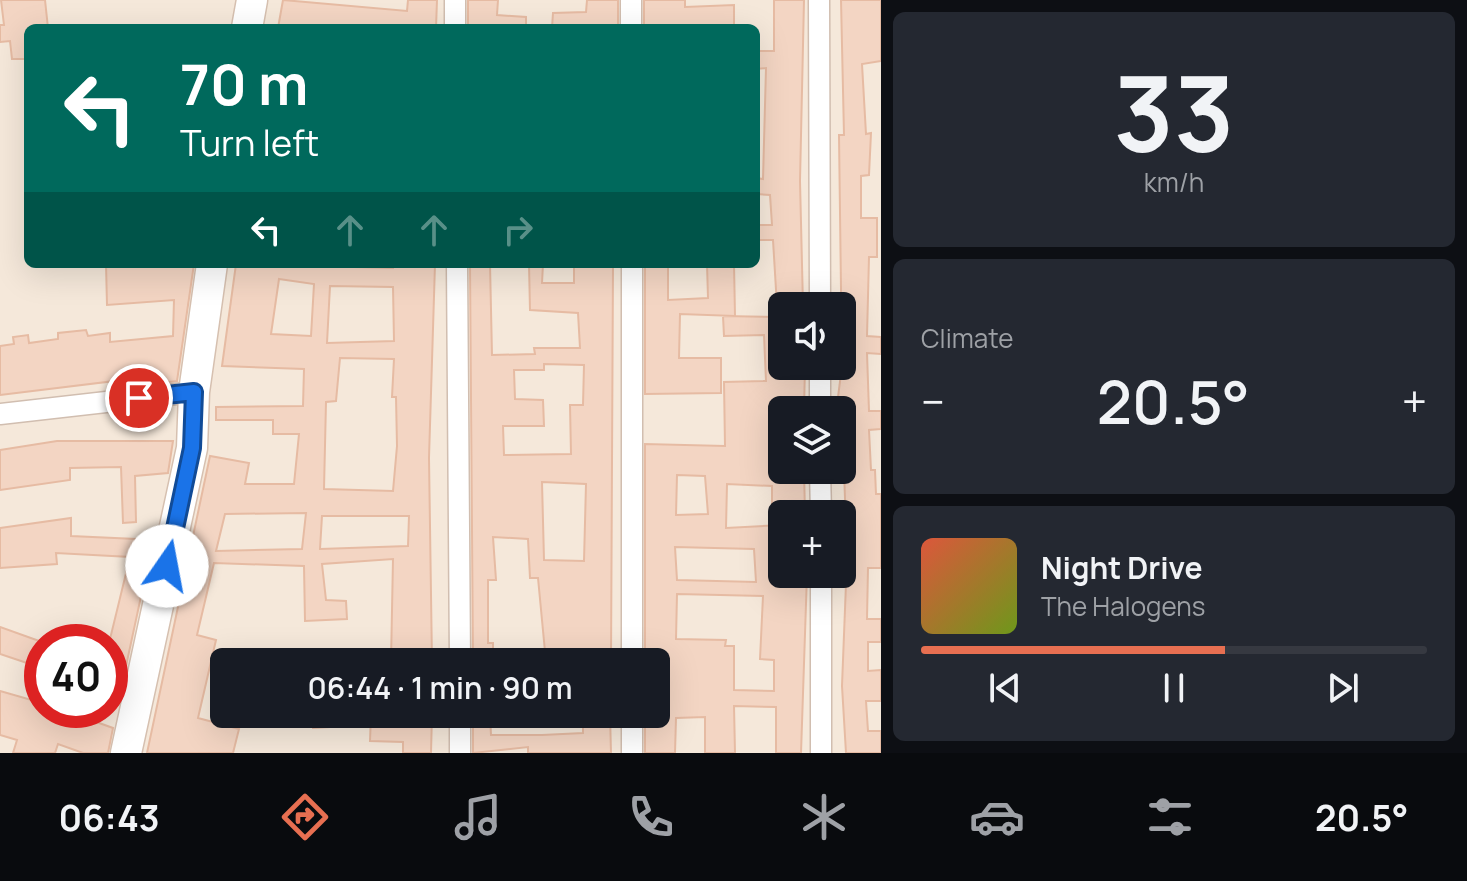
<!DOCTYPE html>
<html lang="en">
<head>
<meta charset="utf-8">
<style>
  body { margin:0; font-family:Manrope,sans-serif; background:#242831; color:#f1f3f6; height:100vh; display:flex; flex-direction:column; font-size:30px; white-space:nowrap }
  * { box-sizing:border-box; margin:0 }
  p { font-size:26px; color:#9ea1a6 }
  .icon { flex:none; width:44px; height:44px; fill:none; stroke:currentColor; stroke-width:2; stroke-linecap:round; stroke-linejoin:round }
  .map { position:relative; flex:1; overflow:hidden }
  .sheet { display:flex; flex-direction:column; gap:12px; padding:12px; background:#0d0f14; width:586px }
  .sheet>* { flex:none }
  .banner { position:absolute; left:24px; top:24px; width:736px; height:244px; border-radius:12px; box-shadow:0 8px 32px #0002; background:#00695c; color:#fff; overflow:hidden }
  .fabs { position:absolute; left:768px; top:292px; display:grid; gap:16px }
  .fabs a { display:grid; place-items:center; width:88px; height:88px; border-radius:12px; background:#171b24; box-shadow:0 8px 32px #0002; font-size:40px }
  .speed { position:absolute; left:24px; top:624px; display:flex; gap:16px; font-size:40px; font-weight:700; text-align:center }
  .speed>* { display:grid; place-content:center; width:104px; height:104px; border-radius:50%; background:#171b24; box-shadow:0 8px 32px #0002; line-height:1 }
  .speed .limit { border:12px solid #d22; background:#fff; color:#111 }
  .pin { position:absolute; display:grid; place-items:center; width:68px; height:68px; color:#fff; margin:-34px; border:4px solid #fff; border-radius:50%; box-shadow:0 2px 8px #0007 }
  .me { position:absolute; width:88px; margin:-44px; rotate:12deg; stroke-linejoin:round; filter:drop-shadow(0 0 6px #0008) }
  .turn { display:flex; align-items:center; gap:28px; height:168px; padding:0 24px; font-size:36px }
  .turn .icon { width:104px; height:104px; stroke-width:2.5 }
  .turn b { display:block; font-size:56px; line-height:68px }
  .lanes { display:flex; align-items:center; height:76px; padding:0 24px; background:#0003; justify-content:center; gap:40px; direction:ltr }
  .lanes .off { opacity:.35 }
  .big { font-size:60px; font-weight:600; line-height:1.1 }
  .sheet .widget { flex:1; display:flex; flex-direction:column; justify-content:center; gap:12px; min-width:0; padding:0 28px; border-radius:12px; background:#242831 }
  .sheet .dial { align-items:center; gap:0 }
  .dial b { font-size:104px; line-height:1 }
  .song { display:flex; align-items:center; gap:24px }
  .cover { width:96px; height:96px; border-radius:12px; background:linear-gradient(135deg,hsl(10 70% 55%),hsl(80 70% 35%)) }
  .played { height:8px; border-radius:4px; background:linear-gradient(90deg,#e76f51 60%,#363941 60%) }
  .keys { display:flex; justify-content:space-around; direction:ltr }
  .heat { display:flex; justify-content:space-between; align-items:center; font-size:44px; direction:ltr }
  .trip { position:absolute; left:210px; top:648px; width:460px; height:80px; border-radius:12px; background:#171b24; box-shadow:0 8px 32px #0002; font-weight:600; line-height:80px; text-align:center }
  .tab-bar { display:flex; height:128px; justify-content:space-around; align-items:center; background:#090b0e; color:#9ea1a6 }
  .tab-bar .icon { width:56px; height:56px }
  .tab-bar .selected { color:#e76f51 }
  .tab-bar b { font-size:36px; color:#f1f3f6 }
  main { display:flex; flex:1; min-height:0 }
  .map>svg:first-child { display:block }
  .residential { fill:#f5e8da; fill-rule:evenodd }
  .building { fill:#f3d5c3; stroke:#e6bba3; stroke-width:2; fill-rule:evenodd }
  .lines { fill:none; stroke-linecap:round; stroke-linejoin:round }
  .street-casing { stroke:#d1beb0; stroke-width:23 }
  .secondary-casing { stroke:#d6c0b0; stroke-width:33 }
  .street { stroke:#fff; stroke-width:20 }
  .secondary { stroke:#fff; stroke-width:30 }
  .route-casing { stroke:#114b97; stroke-width:20 }
  .route { stroke:#1a73e8; stroke-width:14 }
</style>
</head>
<body>
<main>
<div class="map">
<svg width="881" height="753" viewBox="0 0 881 753">
  <rect width="100%" height="100%" fill="#fdf6ec"/>
  <path class="residential" d="M0,0H881V753H0ZM28,28H756V264H28ZM782,306H842V366H782ZM782,410H842V470H782ZM782,514H842V574H782ZM42,642H110V710H42ZM224,662H656V714H224Z"/>
  <path class="building" d="M1,0H45L48,28H28V59H12L10,41L0,42V25H4Z
    M283,0L407,11L408,0H437L436,28L311,25V28H278Z
    M468,0H498L497,15L526,17V28H468Z
    M587,0H618V28H552L553,13L586,12Z
    M644,0H685V7L734,5V28H644Z
    M774,0H804L800,181L803,306H777L773,240H756V225H772L770,195L756,194V178L763,179L766,68L756,69V51H774Z
    M841,0H881V61L862,64L866,134L871,133L869,175L861,176V218H877V257H869L867,336L881,337V354L867,353L869,411H881V429L869,430L871,470H875L876,494H881V568H868L867,619H881V642H868V671L881,670V701H866L868,731H881V753H846L842,686L847,558L842,410H839L838,397L842,366L839,135H844Z
    M106,264H194L177,381L115,388V381L0,395V346L14,344L13,337L28,335L29,343L58,339V333L86,330L88,336L110,333V342L173,336L174,300L107,305Z
    M236,264L393,268V264H435L429,458L432,662H391L393,559L322,564L326,600L346,601L347,619L305,621L304,566L214,563L197,635L216,640L198,718L239,729L233,753H147L210,456L249,463L245,484H294L299,434H273V420H216V407L303,406L304,369L222,366ZM279,279L314,284L311,336L271,334ZM330,286L393,287L394,341L327,343ZM340,358L394,359L392,397H396L397,446L393,491L324,489L326,402L336,401ZM306,513L302,549L216,551L225,514ZM322,516H409L408,546L320,549Z
    M470,264H490L492,355L535,354L534,348H580L578,313L530,310L529,264H543L542,283H574V264H613L611,662H546L538,578H530L528,539L493,537L496,580H488V643H493V662H473ZM544,364L584,365L583,405H570L571,454L504,455L503,426H544L543,400L515,399L514,370H544ZM542,482L586,484L584,561L544,560Z
    M645,264H668V300L708,298L707,264H734L735,316L680,314L679,358H721V393L645,394Z
    M723,316L782,317V366H805L804,410H782V470H804L805,514H772V486L727,484L726,528L782,525V574H807L801,753H776V707L734,706L735,753H705V717L676,718L675,753H645V714H656V662H645V444L725,446L724,382L766,381L764,335L724,336ZM677,475L705,476L708,514L676,515ZM675,547L754,549L756,582L677,580ZM677,594L763,596L760,659L774,660V691L734,690V646H725L726,640L676,639Z
    M57,441H173L168,473L135,476L136,522L123,523L121,467L70,468V480L0,490V450Z
    M71,518V536L136,539V547L151,550L120,694L110,691V639L130,557L56,553L57,564L0,568V528Z
    M0,627L42,642V668L0,654Z
    M0,691L42,703V710H63L113,728L108,753H83L58,744L55,753H13L17,740L0,735Z
    M311,714H366L367,725L313,728Z
    M371,714H432L431,753H403V742L370,741Z
    M473,714H490L491,735H542L583,733V714H610L611,753H528V747L473,753Z"/>
  <g class="lines">
    <defs>
      <path id="street" d="M455,0V28
        M631,0V28
        M819,0L820,306
        M457,264L460,662
        M632,264V662
        M820,366V410
        M0,414L194,392
        M820,470L821,514
        M821,574V753
        M460,714V753
        M632,714V753"/>
      <path id="secondary" d="M247,28L252,0
        M126,753L192,448L194,392L212,264"/>
    </defs>
    <use href="#street" class="street-casing"/>
    <use href="#secondary" class="secondary-casing"/>
    <use href="#street" class="street"/>
    <use href="#secondary" class="secondary"/>
  </g>
  <g class="lines">
    <defs>
      <path id="route" d="M139,398L194,392L192,448L167,566"/>
    </defs>
    <use href="#route" class="route-casing"/>
    <use href="#route" class="route"/>
  </g>
</svg>
<div class="fabs">
<a><svg class="icon" aria-label="sound" viewBox="0 0 24 24"><path d="M4 9h4l5-4v14l-5-4H4zM17 9q2 3 0 6"/></svg></a>
<a><svg class="icon" aria-label="layers" viewBox="0 0 24 24"><path d="M12 4l9 5-9 5-9-5zM3 14l9 5 9-5"/></svg></a>
<a>+</a>
</div>
<div class="speed"><div class="limit">40</div></div>
<div class="pin" style="left:139px;top:398px;background:#d93025"><svg class="icon" aria-label="arrive" viewBox="0 0 24 24"><path d="M6 21V4h12l-3 4 3 4H6"/></svg></div>
<svg class="me" style="left:167px;top:566px" viewBox="-20 -20 40 40"><circle r="19" fill="#fff"/><path d="M0-13L10 11 0 6-10 11z" fill="#1a73e8"/></svg>
<div class="trip">06:44 · 1 min · 90 m</div>
<div class="banner">
<div class="turn"><svg class="icon" aria-label="left" viewBox="0 0 24 24"><path d="M17 20v-9H6M10 6l-5 5 5 5"/></svg><div><b>70 m</b>Turn left</div></div>
<div class="lanes"><svg class="icon" aria-label="left" viewBox="0 0 24 24"><path d="M17 20v-9H6M10 6l-5 5 5 5"/></svg><svg class="icon off" aria-label="ahead" viewBox="0 0 24 24"><path d="M12 20V5M6 11l6-6 6 6"/></svg><svg class="icon off" aria-label="ahead" viewBox="0 0 24 24"><path d="M12 20V5M6 11l6-6 6 6"/></svg><svg class="icon off" aria-label="right" viewBox="0 0 24 24"><path d="M7 20v-9h11M14 6l5 5-5 5"/></svg></div>
</div>
</div>
<section class="sheet">
<div class="widget dial"><b>33</b><p>km/h</p></div>
<div class="widget"><p>Climate</p>
<div class="heat"><a>−</a><b class="big">20.5°</b><a>+</a></div>
</div>
<div class="widget">
<div class="song"><i class="cover"></i><div><b>Night Drive</b><p>The Halogens</p></div></div>
<div class="played"></div>
<div class="keys"><svg class="icon" aria-label="previous" viewBox="0 0 24 24"><path d="M18 5L8 12l10 7zM5 5v14"/></svg><svg class="icon" aria-label="pause" viewBox="0 0 24 24"><path d="M8 5v14M16 5v14"/></svg><svg class="icon" aria-label="next" viewBox="0 0 24 24"><path d="M6 5l10 7-10 7zM19 5v14"/></svg></div>
</div>
</section>
</main>
<nav class="tab-bar">
<b>06:43</b>
<svg class="icon selected" aria-label="directions" viewBox="0 0 24 24"><path d="M12 3l9 9-9 9-9-9zM9 14v-3h6M13 9l2 2-2 2"/></svg>
<svg class="icon" aria-label="music" viewBox="0 0 24 24"><path d="M9 18V5l10-2v13"/><circle cx="6" cy="18" r="3"/><circle cx="16" cy="16" r="3"/></svg>
<svg class="icon" aria-label="phone" viewBox="0 0 24 24"><path d="M5 4h4l2 5-3 2q2 4 5 5l2-3 5 2v4C11 20 4 13 5 4z"/></svg>
<svg class="icon" aria-label="climate" viewBox="0 0 24 24"><path d="M12 3v18M4 7l16 10M4 17L20 7"/></svg>
<svg class="icon" aria-label="car" viewBox="0 0 24 24"><path d="M5 17H2v-5l4-1 3-4h7l3 4 3 1v5h-3M9 17h6M6 11h13"/><circle cx="7" cy="17" r="2"/><circle cx="17" cy="17" r="2"/></svg>
<svg class="icon" aria-label="filters" viewBox="0 0 24 24"><path d="M4 7h16M4 17h16"/><circle cx="9" cy="7" r="2"/><circle cx="15" cy="17" r="2"/></svg>
<b>20.5°</b>
</nav>
</body>
</html>
